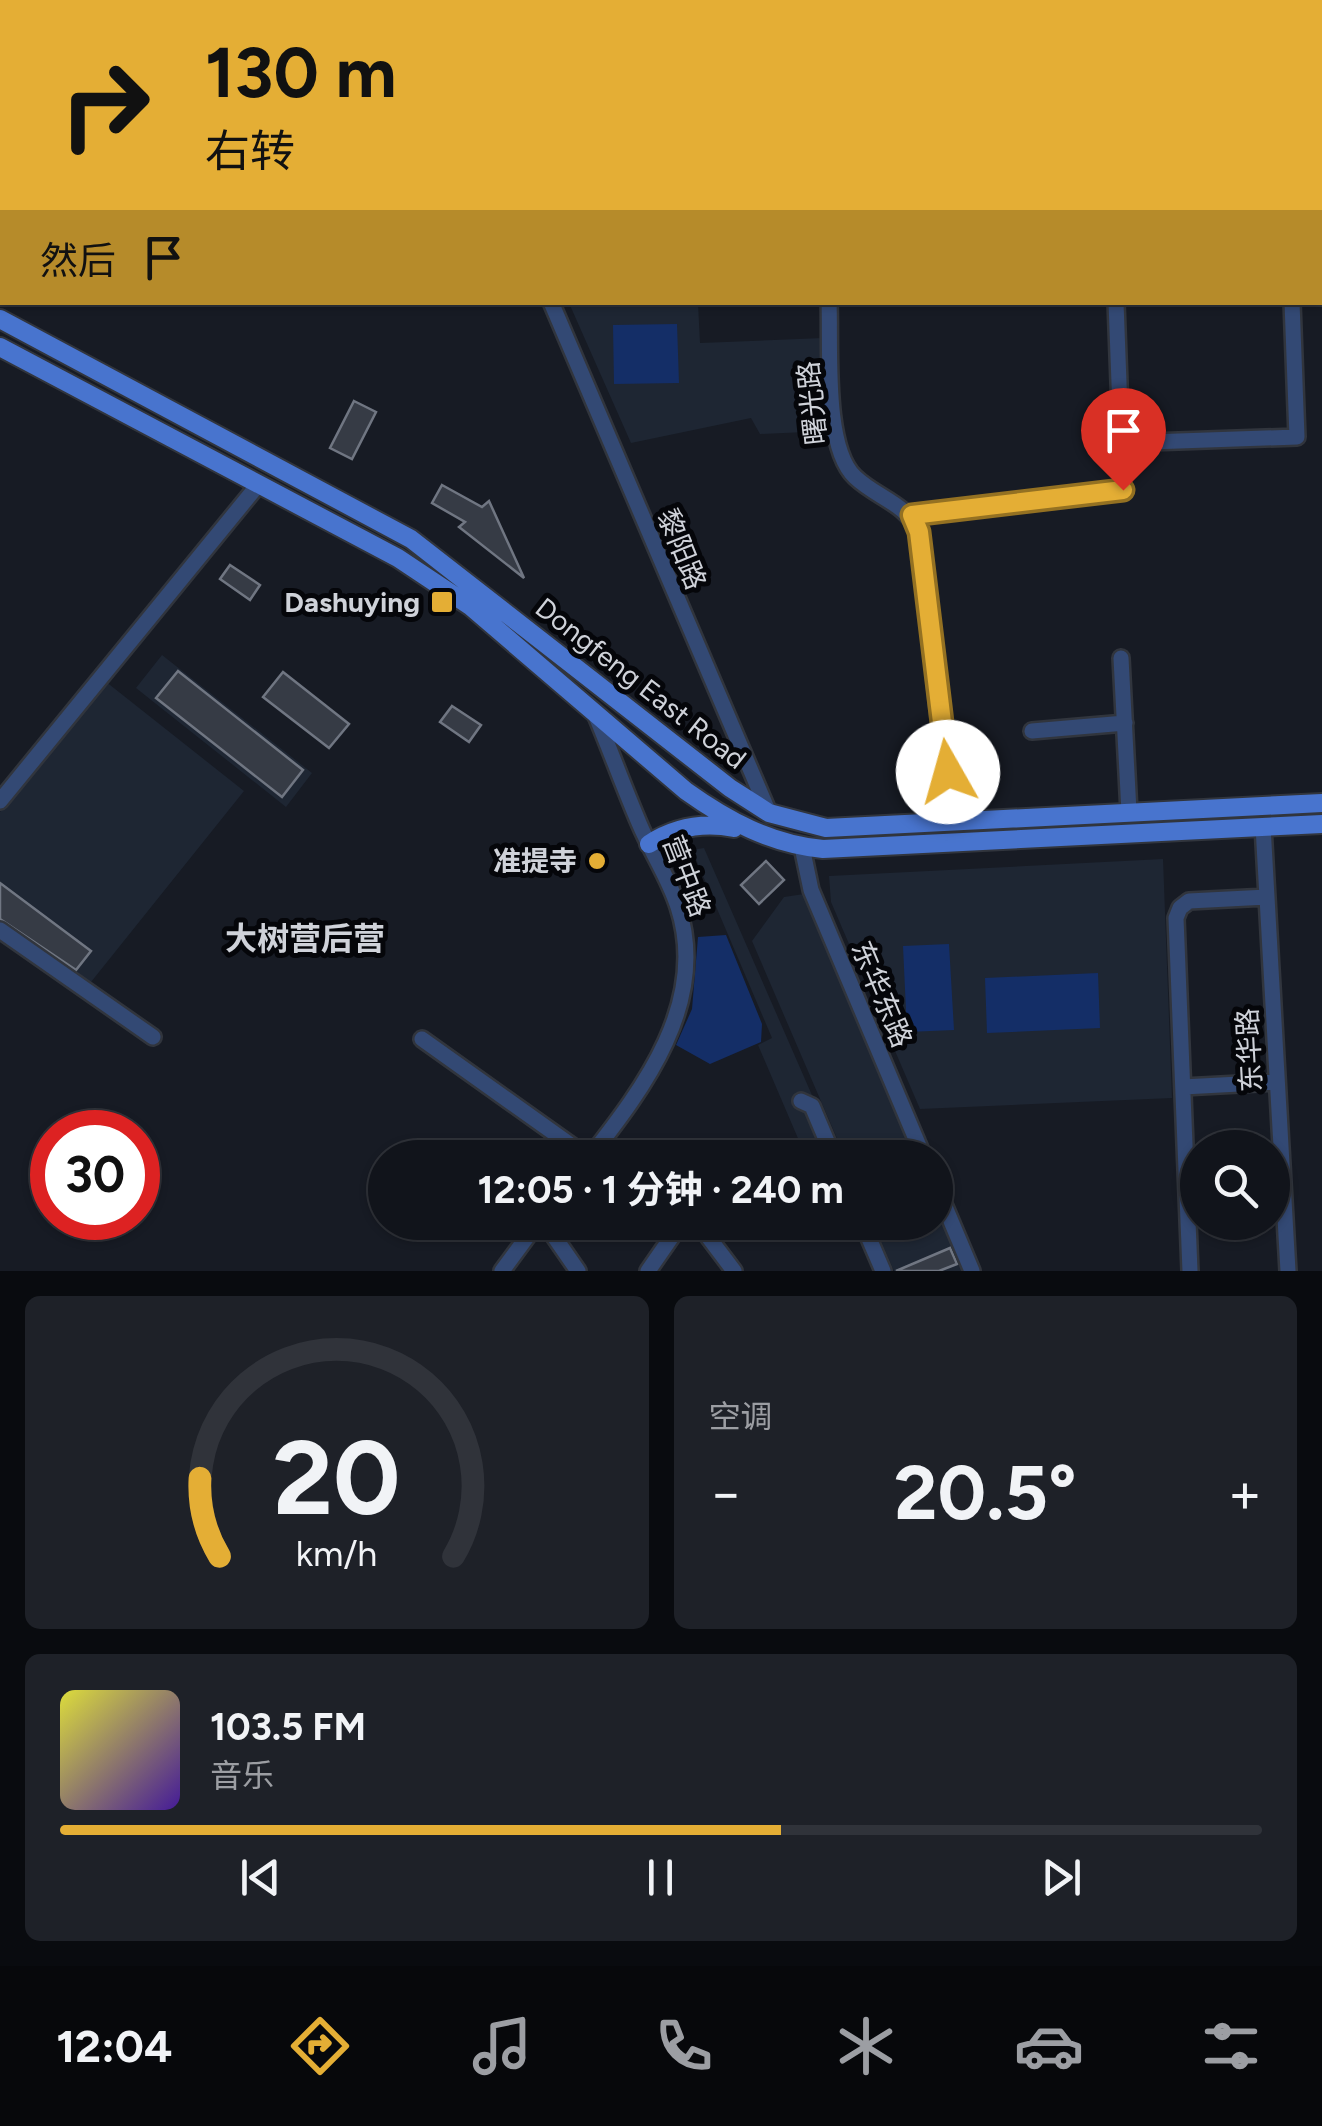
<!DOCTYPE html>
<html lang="zh">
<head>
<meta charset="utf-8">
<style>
  body { margin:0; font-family:Figtree,"Noto Sans SC",sans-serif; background:#1e2128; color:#f1f3f6; height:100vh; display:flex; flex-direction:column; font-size:38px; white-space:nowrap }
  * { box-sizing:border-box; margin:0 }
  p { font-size:32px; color:#9c9ea3 }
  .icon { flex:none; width:55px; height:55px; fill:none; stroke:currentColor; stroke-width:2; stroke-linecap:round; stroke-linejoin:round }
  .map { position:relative; height:1271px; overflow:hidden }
  .drawer { display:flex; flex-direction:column; gap:25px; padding:25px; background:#090b0f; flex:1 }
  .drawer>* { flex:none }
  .hud { position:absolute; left:0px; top:0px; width:1322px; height:305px; box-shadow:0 2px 8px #0004,0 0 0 2px #30333a; background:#e4ae35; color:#111; overflow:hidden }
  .buttons { position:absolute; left:1180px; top:1130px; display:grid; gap:20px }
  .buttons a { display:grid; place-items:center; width:110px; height:110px; border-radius:50%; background:#11141b; box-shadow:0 2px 8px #0004,0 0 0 2px #30333a; font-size:50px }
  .speed { position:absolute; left:30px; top:1110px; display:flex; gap:20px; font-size:50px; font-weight:700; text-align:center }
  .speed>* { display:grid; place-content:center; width:130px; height:130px; border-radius:50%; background:#11141b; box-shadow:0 2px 8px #0004,0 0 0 2px #30333a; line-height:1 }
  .speed .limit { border:15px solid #d22; background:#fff; color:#111 }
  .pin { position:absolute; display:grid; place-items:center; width:85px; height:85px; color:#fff; margin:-102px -42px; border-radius:50% 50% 50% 0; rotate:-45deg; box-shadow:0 0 10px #0007 }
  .pin .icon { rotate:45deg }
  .me { position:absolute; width:110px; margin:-55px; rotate:353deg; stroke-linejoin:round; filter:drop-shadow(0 0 8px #0008) }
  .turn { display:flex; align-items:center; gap:35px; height:210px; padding:0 40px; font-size:45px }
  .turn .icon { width:130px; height:130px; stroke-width:2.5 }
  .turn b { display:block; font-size:70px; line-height:85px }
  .then { display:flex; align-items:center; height:95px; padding:0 40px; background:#0003; gap:20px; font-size:38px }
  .big { font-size:75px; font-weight:700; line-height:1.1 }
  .drawer .card { flex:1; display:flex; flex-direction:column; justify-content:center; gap:15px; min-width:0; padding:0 35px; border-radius:15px; background:#1e2128 }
  .drawer .dial { align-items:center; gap:0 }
  .dial svg { height:260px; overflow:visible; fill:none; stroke:#30333a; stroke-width:7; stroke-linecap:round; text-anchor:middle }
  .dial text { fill:#f1f3f6; stroke:none }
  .song { display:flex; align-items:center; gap:30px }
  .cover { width:120px; height:120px; border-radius:15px; background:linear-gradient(135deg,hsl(60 70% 55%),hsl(260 70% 35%)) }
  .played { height:10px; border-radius:5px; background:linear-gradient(90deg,#e4ae35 60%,#30333a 60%) }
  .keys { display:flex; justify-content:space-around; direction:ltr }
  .heat { display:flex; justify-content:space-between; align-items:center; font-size:55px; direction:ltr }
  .drawer .tiles { flex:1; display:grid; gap:25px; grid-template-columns:1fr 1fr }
  .card:last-child { grid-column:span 2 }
  .trip { position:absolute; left:368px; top:1140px; width:585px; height:100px; border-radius:50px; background:#11141b; box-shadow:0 2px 8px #0004,0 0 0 2px #30333a; font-weight:700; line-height:100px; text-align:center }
  .tabs { display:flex; height:160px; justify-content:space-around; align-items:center; background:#07080b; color:#9c9ea3 }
  .tabs .icon { width:70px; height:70px }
  .tabs .active { color:#e4ae35 }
  .tabs b { font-size:45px; color:#f1f3f6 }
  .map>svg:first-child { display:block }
  .built { fill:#1e2633 }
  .green { fill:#142e67 }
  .building { fill:#363b45; stroke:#707682; stroke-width:2.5 }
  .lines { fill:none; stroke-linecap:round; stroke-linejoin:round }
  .minor-casing { stroke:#31353d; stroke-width:20 }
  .major-casing { stroke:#31353d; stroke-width:22 }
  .minor { stroke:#334974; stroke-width:15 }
  .major { stroke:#4874ce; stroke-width:18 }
  .route-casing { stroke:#947122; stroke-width:25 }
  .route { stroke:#e4ae35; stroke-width:18 }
  .poi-dot { fill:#e4ae35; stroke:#05060a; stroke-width:4 }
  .labels { text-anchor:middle; stroke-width:10; stroke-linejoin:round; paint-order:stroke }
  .street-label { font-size:28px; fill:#cfd2d9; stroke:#05060a }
  .poi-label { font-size:28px; font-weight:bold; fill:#cfd2d9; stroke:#05060a; text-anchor:end }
  .quarter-label { font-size:32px; font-weight:bold; fill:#cfd2d9; stroke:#05060a }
</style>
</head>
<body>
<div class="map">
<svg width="1322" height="1271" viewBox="0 0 1322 1271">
  <rect width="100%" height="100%" fill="#171b24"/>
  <path class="built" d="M569,303H698L700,343L823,338L827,431L760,434L751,418L631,443Z
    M162,655L312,773L286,807L136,688Z
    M105,681L244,791L87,987L0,919V812Z
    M704,848L839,1157H806L758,1045L772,1038L692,850Z
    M1163,859L1172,1098L920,1109L831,902L829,876Z
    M804,894L918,1157H845L752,941L784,897Z
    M935,1197L967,1271H894L873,1223L935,1222Z"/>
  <path class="green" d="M677,324L679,383L614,384L613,325Z
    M726,935L762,1024L761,1042L710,1064L676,1045L692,1009L698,937Z
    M949,944L954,1030L907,1032L903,946Z
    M1098,973L1100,1028L987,1033L985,978Z"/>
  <path class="building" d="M354,401L376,412L352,459L330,448Z
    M442,485L482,507L489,501L524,578L459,527L465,522L432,503Z
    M230,565L260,585L250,600L220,579Z
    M178,671L303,770L282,797L156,698Z
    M283,672L349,724L329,748L263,697Z
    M452,706L481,725L469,742L440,722Z
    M766,861L784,880L759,904L741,885Z
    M0,883L91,951L76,970L0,919Z
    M950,1248L957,1264L939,1271H896Z"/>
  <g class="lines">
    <defs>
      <path id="minor" d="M310,0L311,2
        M423,0L424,2
        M725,0V2
        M1107,0V2
        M0,19L2,20
        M1320,199H1322
        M551,302L769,813
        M829,302C831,346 823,447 855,477C877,498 906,503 919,532L950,822
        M1121,443L1297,437L1292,302
        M911,515L1123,491L1116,302
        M1121,658L1129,812
        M1032,731L1125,723
        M0,801L258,485
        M1263,826L1288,1271
        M802,847L811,890L924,1158
        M0,930L153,1037
        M422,1039L589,1158
        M1183,1087L1275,1082
        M801,1101L812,1106L834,1158
        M589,1158C644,1088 709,1002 678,907C669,878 651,852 639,823C624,788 611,752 596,716
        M935,1183L972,1271
        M697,1222L734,1271
        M862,1222L883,1271
        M538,1223L551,1232L578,1271
        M502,1271L538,1222
        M648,1271L682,1222
        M1190,1271L1176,918L1180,908L1189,901L1267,897"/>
      <path id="major" d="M0,319L411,539L730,788L769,813L826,828L1322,803
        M0,347L398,558L470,606L686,791C728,821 771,844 823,849L1322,824
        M649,844C675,827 703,822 734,828"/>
    </defs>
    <use href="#minor" class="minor-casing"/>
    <use href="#major" class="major-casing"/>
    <use href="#minor" class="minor"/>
    <use href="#major" class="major"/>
  </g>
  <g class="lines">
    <defs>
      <path id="route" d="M948,772L919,532L912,515L1123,490"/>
    </defs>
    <use href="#route" class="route-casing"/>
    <use href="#route" class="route"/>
  </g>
  <g class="poi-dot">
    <rect x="430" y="590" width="24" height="24" rx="5"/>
    <circle cx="597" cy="861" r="10"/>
  </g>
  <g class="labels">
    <g class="street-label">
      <text transform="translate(812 403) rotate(-96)" y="10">曙光路</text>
      <text transform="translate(682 549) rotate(68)" y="10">黎阳路</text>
      <text transform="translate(641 683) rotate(38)" y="10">Dongfeng East Road</text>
      <text transform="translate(687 876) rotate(69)" y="10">营中路</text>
      <text transform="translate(882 994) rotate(67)" y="10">东华东路</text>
      <text transform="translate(1249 1050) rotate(-93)" y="10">东华路</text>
    </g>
    <g class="poi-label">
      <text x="420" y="612">Dashuying</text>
      <text x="577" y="871">准提寺</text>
    </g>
    <g class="quarter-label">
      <text x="305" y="950">大树营后营</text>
    </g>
  </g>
</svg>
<div class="buttons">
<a><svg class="icon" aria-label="search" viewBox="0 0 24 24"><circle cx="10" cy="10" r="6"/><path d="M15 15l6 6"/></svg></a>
</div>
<div class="speed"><div class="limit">30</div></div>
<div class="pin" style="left:1123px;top:490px;background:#d93025"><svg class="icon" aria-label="arrive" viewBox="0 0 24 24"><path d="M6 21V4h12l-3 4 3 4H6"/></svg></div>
<svg class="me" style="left:948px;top:772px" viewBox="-20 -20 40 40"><circle r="19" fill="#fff"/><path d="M0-13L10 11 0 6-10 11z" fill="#e4ae35"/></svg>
<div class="trip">12:05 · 1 分钟 · 240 m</div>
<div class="hud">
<div class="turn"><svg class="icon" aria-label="right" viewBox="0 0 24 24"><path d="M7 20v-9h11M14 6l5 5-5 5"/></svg><div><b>130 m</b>右转</div></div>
<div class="then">然后<svg class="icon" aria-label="arrive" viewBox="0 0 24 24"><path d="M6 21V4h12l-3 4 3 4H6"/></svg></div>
</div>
</div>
<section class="drawer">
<div class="tiles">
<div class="card dial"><svg viewBox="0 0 100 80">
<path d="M14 69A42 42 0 1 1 86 69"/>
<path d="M14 69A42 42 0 0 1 8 45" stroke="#e4ae35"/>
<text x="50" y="56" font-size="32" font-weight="700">20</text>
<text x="50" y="72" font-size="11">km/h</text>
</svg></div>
<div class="card"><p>空调</p>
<div class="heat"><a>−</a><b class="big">20.5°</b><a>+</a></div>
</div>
<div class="card">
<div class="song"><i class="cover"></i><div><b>103.5 FM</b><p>音乐</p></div></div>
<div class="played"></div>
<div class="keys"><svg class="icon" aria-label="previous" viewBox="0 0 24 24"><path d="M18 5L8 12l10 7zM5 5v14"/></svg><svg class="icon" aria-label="pause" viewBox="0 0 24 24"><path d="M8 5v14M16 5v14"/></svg><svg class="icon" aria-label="next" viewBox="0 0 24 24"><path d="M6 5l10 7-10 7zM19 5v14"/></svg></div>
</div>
</div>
</section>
<nav class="tabs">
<b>12:04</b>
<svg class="icon active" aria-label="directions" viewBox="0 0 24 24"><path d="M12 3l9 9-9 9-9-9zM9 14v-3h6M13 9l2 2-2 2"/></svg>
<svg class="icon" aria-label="music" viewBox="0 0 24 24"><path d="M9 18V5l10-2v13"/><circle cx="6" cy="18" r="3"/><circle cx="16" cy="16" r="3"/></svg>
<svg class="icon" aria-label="phone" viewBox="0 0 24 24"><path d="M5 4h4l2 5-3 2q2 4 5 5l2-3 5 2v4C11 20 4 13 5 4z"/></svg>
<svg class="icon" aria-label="climate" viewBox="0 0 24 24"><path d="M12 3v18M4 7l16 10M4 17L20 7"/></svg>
<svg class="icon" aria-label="car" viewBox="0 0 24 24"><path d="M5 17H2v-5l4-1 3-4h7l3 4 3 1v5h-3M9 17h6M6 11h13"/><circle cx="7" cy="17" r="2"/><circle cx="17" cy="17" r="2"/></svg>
<svg class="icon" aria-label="filters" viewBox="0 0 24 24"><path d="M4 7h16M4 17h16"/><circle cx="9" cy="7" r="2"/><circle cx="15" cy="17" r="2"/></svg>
</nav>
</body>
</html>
